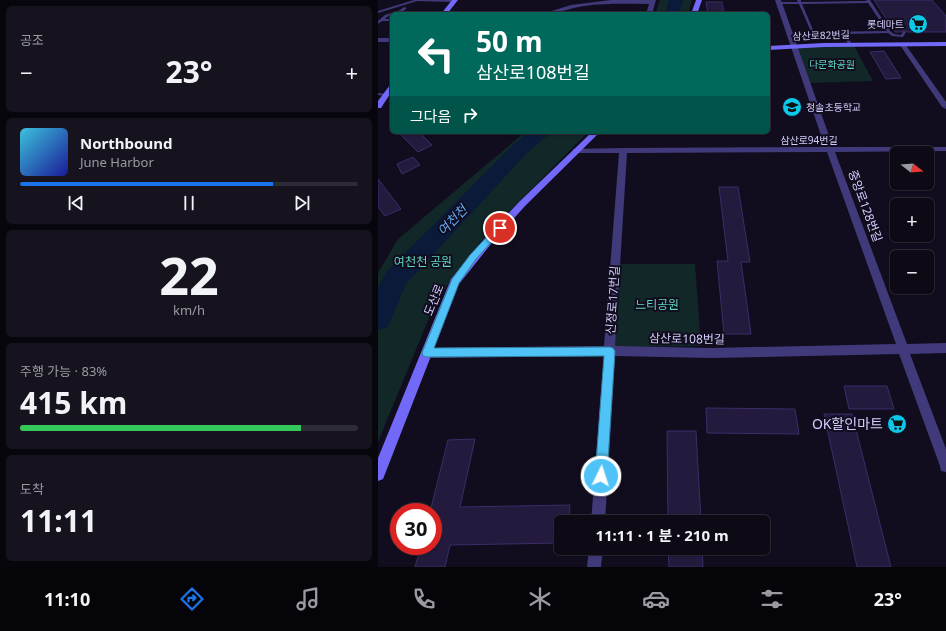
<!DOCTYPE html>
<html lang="ko">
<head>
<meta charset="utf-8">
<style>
  body { margin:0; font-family:"Noto Sans","Noto Sans KR",sans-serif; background:#16131f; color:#f1f3f6; height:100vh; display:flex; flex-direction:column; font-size:15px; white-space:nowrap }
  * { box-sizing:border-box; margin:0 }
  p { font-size:13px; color:#9a9aa1 }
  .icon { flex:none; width:22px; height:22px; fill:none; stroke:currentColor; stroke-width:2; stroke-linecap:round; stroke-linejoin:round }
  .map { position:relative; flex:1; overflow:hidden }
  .sheet { display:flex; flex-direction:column; gap:6px; padding:6px; background:#07060c; width:378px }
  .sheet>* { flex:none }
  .banner { position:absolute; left:12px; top:12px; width:380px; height:122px; border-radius:6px; box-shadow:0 1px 3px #0004,0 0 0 1px #2d2b35; background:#00695c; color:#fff; overflow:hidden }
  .needle { width:26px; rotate:107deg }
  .controls { position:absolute; left:512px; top:146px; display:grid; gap:8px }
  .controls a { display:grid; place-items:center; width:44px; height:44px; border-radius:6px; background:#0d0a16; box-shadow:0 1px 3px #0004,0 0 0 1px #2d2b35; font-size:20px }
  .speed { position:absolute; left:12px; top:503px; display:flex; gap:8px; font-size:20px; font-weight:700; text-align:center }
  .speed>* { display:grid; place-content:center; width:52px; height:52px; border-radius:50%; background:#0d0a16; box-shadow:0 1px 3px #0004,0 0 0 1px #2d2b35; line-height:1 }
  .speed .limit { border:6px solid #d22; background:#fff; color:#111 }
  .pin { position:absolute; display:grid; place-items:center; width:34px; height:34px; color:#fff; margin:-17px; border:2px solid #fff; border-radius:50%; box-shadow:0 1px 4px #0007 }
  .me { position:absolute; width:44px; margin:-22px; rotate:4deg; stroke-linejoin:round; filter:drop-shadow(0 0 3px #0008) }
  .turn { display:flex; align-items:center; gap:14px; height:84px; padding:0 20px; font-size:18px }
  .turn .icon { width:52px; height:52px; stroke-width:2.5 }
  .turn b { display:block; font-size:28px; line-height:34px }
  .then { display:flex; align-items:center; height:38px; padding:0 20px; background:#0003; gap:8px; font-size:15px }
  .big { font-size:30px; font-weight:700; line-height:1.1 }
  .sheet .tile { flex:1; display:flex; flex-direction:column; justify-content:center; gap:6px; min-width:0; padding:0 14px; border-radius:6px; background:#16131f }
  .sheet .dial { align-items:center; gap:0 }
  .dial b { font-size:52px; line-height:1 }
  .song { display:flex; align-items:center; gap:12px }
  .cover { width:48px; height:48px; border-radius:6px; background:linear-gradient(135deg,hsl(190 70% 55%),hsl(240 70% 35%)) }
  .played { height:4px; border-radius:2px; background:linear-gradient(90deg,#1a73e8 75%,#2d2b35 75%) }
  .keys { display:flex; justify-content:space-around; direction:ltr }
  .heat { display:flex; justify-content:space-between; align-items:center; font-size:22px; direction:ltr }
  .charge { height:6px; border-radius:3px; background:linear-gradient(90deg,#34c759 83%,#2d2b35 0) }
  .trip { position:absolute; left:176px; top:515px; width:216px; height:40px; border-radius:6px; background:#0d0a16; box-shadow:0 1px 3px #0004,0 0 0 1px #2d2b35; font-weight:700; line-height:40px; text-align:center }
  .tab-bar { display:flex; height:64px; justify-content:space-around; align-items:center; background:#050409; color:#9a9aa1 }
  .tab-bar .icon { width:28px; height:28px }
  .tab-bar .on { color:#1a73e8 }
  .tab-bar b { font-size:18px; color:#f1f3f6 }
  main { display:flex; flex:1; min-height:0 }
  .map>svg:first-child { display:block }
  .green { fill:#112728 }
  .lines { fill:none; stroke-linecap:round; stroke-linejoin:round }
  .river { fill:#0b1a39; fill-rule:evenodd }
  .building { fill:#231a3e; stroke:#3c2d69 }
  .lane { fill:#403a7b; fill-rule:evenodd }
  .street { fill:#403a7b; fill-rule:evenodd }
  .secondary { fill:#7369f8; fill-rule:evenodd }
  .route { fill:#4fc3f7; stroke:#337fa1 }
  .labels { text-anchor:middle; stroke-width:4; stroke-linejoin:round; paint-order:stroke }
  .far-poi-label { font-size:10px; fill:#d5cdfd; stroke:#110d1e; text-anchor:end }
  .far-street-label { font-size:10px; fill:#d5cdfd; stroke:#110d1e }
  .far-park-label { font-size:10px; fill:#5dd8c0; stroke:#110d1e }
  .street-label { font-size:12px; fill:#d5cdfd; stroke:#110d1e }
  .park-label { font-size:12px; fill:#5dd8c0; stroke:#110d1e }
  .water-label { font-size:13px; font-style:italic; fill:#60aaf7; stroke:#110d1e }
  .near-poi-label { font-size:14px; fill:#d5cdfd; stroke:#110d1e; text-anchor:end }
</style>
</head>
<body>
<main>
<section class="sheet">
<div class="tile"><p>공조</p>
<div class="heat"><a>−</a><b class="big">23°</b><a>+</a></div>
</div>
<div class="tile">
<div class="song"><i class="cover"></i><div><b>Northbound</b><p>June Harbor</p></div></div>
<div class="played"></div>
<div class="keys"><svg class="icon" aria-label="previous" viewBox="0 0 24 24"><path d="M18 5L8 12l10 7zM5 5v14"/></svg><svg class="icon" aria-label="pause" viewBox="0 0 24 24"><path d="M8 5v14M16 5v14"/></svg><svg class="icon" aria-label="next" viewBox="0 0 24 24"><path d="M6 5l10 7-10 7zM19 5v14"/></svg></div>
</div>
<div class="tile dial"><b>22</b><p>km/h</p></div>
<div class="tile"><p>주행 가능 · 83%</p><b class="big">415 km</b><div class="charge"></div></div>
<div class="tile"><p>도착</p><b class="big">11:11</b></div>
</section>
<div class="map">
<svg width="568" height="567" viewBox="0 0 568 567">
  <rect width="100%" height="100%" fill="#110d1e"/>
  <path class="green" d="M282,0H314L310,14H277Z
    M475,44L495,81L430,83L416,46Z
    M147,132H210L108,235L73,279L51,318L0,442V273L20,239Z
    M241,264H317L323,346L236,347Z"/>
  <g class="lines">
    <path class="river" d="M291,0H305L301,14H287Z
      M151,132H173L149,153L28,284L10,327L0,330V288L8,272L135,145Z"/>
  </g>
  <path class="building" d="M496,0H554L568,16V32H529L525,30L523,32H517Z
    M328,2H344L346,14H330Z
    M506,51L523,78L508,79L492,52Z
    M20,132H41L54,145L40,152Z
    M35,157L42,165L24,174L19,164Z
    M0,179L23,209L7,216L0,207Z
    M341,187H360L372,262H363L373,334H346L339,261H350Z
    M466,386H509L516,409H471Z
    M328,408L417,409L421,434L329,433Z
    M446,414H474L513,567H479Z
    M289,431H318L323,522H290Z
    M97,439L82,507L192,505L191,522H183V543L72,545L67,567H37L43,546H55V512H52L70,440Z
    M290,548H324L325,567H291Z"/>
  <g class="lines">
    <path class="lane" d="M36,0H75L78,1L76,2L39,1L0,13V11Z
      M419,0H423V2L489,1L488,0H492L512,31L516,34L523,35L525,31L528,32L525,37H524L514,36L510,33L469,34L474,45L471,46L465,34H434L421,4H401L399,3L401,2H420ZM490,3L509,31L436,32L424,4Z
      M26,7L29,8L24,12L14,14V15L9,17L7,19H14V21H4L0,24V21L7,15L22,10Z
      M0,93L8,94L10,95L8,96L0,95Z"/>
    <path class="street" d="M233,0H278L274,14H268L271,4C250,4 228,3 206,6C192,8 178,14 164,14L193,5Z
      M397,0H403L455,147H568V151L457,152L529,344L568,343V353L532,354L568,449V472L563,471L562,466L521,354L334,358L237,356L227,522H213L226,356L49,358L45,356L43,353L45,350L49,348L226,346L241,153H195V149L245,148L447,147ZM449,152L518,344L334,348L237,346L249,153Z
      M0,38H14V42H0Z
      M523,44H527L568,102V109L564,107L522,45Z
      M211,548H225L223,567H209Z"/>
    <path class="secondary" d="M74,0H80L69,14H63Z
      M318,0H324L319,14H313Z
      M568,42V46L446,47L390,50V46L446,43Z
      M14,84V91L3,108H0V101L12,85Z
      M214,132H222L147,206L113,244L81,284L7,474L5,479L0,481V458L73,279L106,239L141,202Z"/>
  </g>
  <path class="route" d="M122,225L126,228L124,230L98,259L81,283L56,348L232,347L235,348L237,351L229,476L227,480L223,481L219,480L217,476L226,356L49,357L45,356L44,353L74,279L92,255L119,226Z"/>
  <defs>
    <symbol id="supermarket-disc" viewBox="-11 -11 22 22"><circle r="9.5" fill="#0bc8ea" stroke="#110d1e"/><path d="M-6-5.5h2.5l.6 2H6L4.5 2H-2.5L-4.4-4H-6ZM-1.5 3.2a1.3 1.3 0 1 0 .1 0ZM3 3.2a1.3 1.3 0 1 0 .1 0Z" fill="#111"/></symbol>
    <symbol id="school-disc" viewBox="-11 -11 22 22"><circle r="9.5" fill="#0bc8ea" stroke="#110d1e"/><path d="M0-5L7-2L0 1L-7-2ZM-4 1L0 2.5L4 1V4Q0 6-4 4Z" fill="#111"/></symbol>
  </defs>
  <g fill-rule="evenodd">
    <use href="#supermarket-disc" x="529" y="13" width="22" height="22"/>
    <use href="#school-disc" x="403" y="96" width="22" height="22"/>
    <use href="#supermarket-disc" x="508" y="413" width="22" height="22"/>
  </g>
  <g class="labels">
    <g class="far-poi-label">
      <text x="526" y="28">롯데마트</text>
      <text x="428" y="111" text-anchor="start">청솔초등학교</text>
    </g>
    <g class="far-street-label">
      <text transform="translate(443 35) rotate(-2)" y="4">삼산로82번길</text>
      <text x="431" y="144">삼산로94번길</text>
    </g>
    <g class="far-park-label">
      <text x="454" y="68">다문화공원</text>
    </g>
    <g class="street-label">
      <text transform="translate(487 206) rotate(70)" y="4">중앙로128번길</text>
      <text transform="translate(56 300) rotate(-68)" y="4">도산로</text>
      <text transform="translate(235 300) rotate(-86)" y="4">신정로17번길</text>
      <text transform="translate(309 339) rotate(1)" y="4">삼산로108번길</text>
    </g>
    <g class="park-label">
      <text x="45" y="266">여천천 공원</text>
      <text x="279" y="309">느티공원</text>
    </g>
    <g class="water-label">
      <text transform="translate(74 220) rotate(-46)" y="5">여천천</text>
    </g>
    <g class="near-poi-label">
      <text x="505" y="429">OK할인마트</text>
    </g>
  </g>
</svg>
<div class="controls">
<a><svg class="needle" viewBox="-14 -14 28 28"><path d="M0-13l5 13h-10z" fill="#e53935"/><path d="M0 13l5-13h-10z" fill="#9a9aa1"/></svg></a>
<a>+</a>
<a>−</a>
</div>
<div class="speed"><div class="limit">30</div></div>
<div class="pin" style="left:122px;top:228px;background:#d93025"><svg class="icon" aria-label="arrive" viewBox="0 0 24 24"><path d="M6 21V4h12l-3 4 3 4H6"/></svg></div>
<svg class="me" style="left:223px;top:476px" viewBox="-20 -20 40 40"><circle r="17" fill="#4fc3f7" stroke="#fff" stroke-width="3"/><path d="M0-11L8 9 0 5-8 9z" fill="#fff"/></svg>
<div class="trip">11:11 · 1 분 · 210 m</div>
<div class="banner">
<div class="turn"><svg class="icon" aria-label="left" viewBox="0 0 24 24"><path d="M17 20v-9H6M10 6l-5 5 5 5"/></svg><div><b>50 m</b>삼산로108번길</div></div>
<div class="then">그다음<svg class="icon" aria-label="right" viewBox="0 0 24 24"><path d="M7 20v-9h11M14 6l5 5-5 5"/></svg></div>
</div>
</div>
</main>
<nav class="tab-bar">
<b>11:10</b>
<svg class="icon on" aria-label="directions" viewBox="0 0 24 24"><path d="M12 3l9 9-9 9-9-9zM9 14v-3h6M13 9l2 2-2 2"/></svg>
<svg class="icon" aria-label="music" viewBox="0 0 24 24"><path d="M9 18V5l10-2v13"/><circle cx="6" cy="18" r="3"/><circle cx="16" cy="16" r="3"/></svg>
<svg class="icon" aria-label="phone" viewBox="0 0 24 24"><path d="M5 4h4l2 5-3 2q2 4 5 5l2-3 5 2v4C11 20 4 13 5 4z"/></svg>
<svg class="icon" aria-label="climate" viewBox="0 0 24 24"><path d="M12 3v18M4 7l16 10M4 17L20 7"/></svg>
<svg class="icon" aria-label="car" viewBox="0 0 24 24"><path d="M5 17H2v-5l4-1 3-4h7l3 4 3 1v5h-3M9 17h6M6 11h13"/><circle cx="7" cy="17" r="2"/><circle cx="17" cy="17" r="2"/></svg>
<svg class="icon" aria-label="filters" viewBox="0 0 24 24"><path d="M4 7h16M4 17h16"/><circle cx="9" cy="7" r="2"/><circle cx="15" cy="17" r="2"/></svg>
<b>23°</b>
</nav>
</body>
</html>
